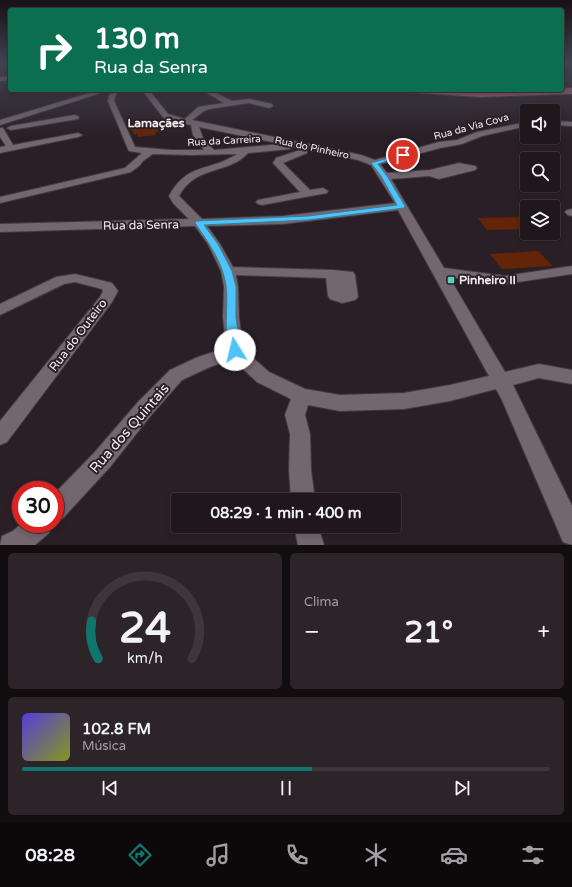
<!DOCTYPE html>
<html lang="pt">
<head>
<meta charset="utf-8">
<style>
  body { margin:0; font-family:"Varela Round",sans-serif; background:#2d2429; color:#f1f3f6; height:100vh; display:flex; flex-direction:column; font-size:15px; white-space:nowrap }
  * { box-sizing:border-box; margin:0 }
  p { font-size:13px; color:#a29fa3 }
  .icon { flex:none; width:22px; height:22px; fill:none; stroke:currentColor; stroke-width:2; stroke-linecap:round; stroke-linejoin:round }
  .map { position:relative; height:545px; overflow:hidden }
  .panel { display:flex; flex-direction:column; gap:8px; padding:8px; background:#120d0f; flex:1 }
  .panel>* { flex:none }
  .top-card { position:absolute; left:8px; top:8px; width:556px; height:84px; border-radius:4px; box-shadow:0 2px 6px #0003,0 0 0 1px #3d363b; background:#0b6e4f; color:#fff; overflow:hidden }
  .buttons { position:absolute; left:520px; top:104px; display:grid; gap:8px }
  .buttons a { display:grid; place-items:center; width:40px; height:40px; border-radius:4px; background:#20171c; box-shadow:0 2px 6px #0003,0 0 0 1px #3d363b; font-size:20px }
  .speed { position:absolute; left:12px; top:481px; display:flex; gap:8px; font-size:20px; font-weight:700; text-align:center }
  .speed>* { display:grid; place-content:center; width:52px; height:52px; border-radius:50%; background:#20171c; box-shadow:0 2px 6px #0003,0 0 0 1px #3d363b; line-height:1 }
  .speed .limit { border:6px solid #d22; background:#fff; color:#111 }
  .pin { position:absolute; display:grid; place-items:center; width:34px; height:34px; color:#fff; margin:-17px; border:2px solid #fff; border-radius:50%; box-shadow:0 1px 4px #0007 }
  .me { position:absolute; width:44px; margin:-22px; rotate:351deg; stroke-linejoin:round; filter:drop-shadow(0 0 3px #0008) }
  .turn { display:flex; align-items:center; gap:14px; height:84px; padding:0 20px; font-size:18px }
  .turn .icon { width:52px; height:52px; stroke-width:2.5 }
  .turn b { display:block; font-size:28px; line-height:34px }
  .big { font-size:30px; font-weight:700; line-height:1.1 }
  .panel .card { flex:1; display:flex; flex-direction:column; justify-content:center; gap:6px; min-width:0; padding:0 14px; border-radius:6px; background:#2d2429 }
  .panel .dial { align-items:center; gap:0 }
  .dial svg { height:104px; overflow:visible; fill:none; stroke:#3d363b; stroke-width:7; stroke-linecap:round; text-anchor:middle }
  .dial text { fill:#f1f3f6; stroke:none }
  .song { display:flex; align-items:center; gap:12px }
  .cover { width:48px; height:48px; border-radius:6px; background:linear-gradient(135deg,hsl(250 70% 55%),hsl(70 70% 35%)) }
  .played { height:4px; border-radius:2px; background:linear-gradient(90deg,#0f766e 55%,#3d363b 55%) }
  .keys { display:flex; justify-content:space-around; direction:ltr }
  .heat { display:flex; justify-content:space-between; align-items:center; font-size:22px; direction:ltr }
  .panel .tiles { flex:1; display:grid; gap:8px; grid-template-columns:1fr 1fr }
  .card:last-child { grid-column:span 2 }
  .trip { position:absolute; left:171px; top:493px; width:230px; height:40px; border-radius:4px; background:#20171c; box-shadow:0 2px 6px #0003,0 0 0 1px #3d363b; font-weight:700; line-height:40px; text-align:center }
  .menu { display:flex; height:64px; justify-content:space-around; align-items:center; background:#0d090b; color:#a29fa3 }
  .menu .icon { width:28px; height:28px }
  .menu .active { color:#0f766e }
  .menu b { font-size:18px; color:#f1f3f6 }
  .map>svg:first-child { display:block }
  .green { fill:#632408 }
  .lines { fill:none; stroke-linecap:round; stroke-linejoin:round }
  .minor-casing { stroke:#443b41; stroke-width:2 }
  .major-casing { stroke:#443b41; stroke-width:2 }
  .minor { fill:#73666e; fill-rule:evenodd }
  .major { fill:#b56275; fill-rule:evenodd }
  .route { fill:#4fc3f7; stroke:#337fa1 }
  .poi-dot { fill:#59cebe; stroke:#2a1f26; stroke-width:1.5 }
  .labels { text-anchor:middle; stroke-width:4; stroke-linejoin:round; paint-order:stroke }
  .far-street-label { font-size:10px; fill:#f5edf2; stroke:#2a1f26 }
  .far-quarter-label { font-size:12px; font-weight:bold; fill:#f5edf2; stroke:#2a1f26 }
  .street-label { font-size:12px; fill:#f5edf2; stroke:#2a1f26 }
  .poi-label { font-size:12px; font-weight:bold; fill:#f5edf2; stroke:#2a1f26; text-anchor:start }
  .near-street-label { font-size:14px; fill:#f5edf2; stroke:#2a1f26 }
</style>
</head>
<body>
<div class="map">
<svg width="572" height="545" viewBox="0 0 572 545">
  <rect width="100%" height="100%" fill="#2a1f26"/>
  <path class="green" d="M153,121L159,131L155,132L156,135L138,137L137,134H134L128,123L139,122L140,123Z
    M526,217L527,229L487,230L478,218Z
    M538,251L553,266L502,269L490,254Z"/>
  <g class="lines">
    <defs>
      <path id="minor" d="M0,61H10V65H1Z
        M566,61H572V64Z
        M100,90H110L0,125V120Z
        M114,90H120L115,96L114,101L135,147L171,150H204L193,135L191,125L166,120L163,117L142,90H149L168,114L185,119L198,107L224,103L202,90H210L232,101L249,99L272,104L273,106L269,108L249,103L209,109L204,111L192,120L361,155L375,160L439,142L457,140L477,132L527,122V126L482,136L462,144L440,148L380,164L387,173L430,170L459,163L475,166L477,168L475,170L439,179L429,176L391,179L444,268L505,276L572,266V274L505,284L449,277L505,372L539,364L572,370V384L539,378L513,385L572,506V545L563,542L502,400L496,389L450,401L404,409L340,411L308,405L305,415L310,434L311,470L315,500H291L289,470L290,434L285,415L291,399L257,382L232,359L210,367L182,380L152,414L110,467L63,518L55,522V493L94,453L138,402L170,370L198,357L226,348L223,317L224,287L221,271L208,244L195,226L0,232V224L189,219L173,203L169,196C187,162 210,172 237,154L191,155L153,154L143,161L139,166L131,172L0,203V197L125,168L142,153L129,151L128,149L108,101L109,96ZM199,127L282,144L214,150L203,138ZM294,147L303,149L276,158L273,163L300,192L258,200L256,202L258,204L262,205L327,193L328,191L323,188L310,190L283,163L307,153V149L358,160L371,165L395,203L283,216L202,219L179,196C195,165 228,175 248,153L290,149ZM398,210L489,376L450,385L404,393L340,395L305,389L269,372L243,349L239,317L238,287L236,275L326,278L328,296L330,299L342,303L355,300L358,297L355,275L353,272L333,270L233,267L220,244L207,226L283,224Z
        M75,115L79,117L78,119L11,130L7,128L11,126Z
        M553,121L572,122V126L553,125Z
        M0,128H3L13,145L78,133L82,135L78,137L0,153V147L6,146L0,137Z
        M572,209V216L568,215L565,212L567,210Z
        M75,274L112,283L118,291L112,302L7,442L0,445V421L100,297L103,291L102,289L75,282L64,284L0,315V304L56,277Z
        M21,524H52L49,533L35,545H0L2,536L13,531Z
        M294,526H318L324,545H298Z"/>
      <path id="major" d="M10,76V80L0,81V77Z
        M572,88V94L480,97L404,92L400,90L480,91Z"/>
    </defs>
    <use href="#minor" class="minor-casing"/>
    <use href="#major" class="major-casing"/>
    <use href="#minor" class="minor"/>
    <use href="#major" class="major"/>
  </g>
  <linearGradient id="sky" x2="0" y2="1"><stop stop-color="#171115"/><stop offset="0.45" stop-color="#444252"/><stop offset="1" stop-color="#444252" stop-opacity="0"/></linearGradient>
  <rect width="572" height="137" fill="url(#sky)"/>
  <path class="route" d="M401,154L406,155L378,164L387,176L405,206L404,208L308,220L204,225L218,244L232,271L236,287V318L241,350L239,353H231C222,338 229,304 226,286C223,262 208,242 195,223L196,221L308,216L397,205L381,176L371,163Z"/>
  <rect class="poi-dot" x="447" y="276" width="8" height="8" rx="2"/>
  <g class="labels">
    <g class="far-street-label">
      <text transform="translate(471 126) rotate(-15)" y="4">Rua da Via Cova</text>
      <text transform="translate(224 140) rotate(-3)" y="4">Rua da Carreira</text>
      <text transform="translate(312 147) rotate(12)" y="4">Rua do Pinheiro</text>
    </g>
    <g class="far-quarter-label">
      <text x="156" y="127">Lamaçães</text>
    </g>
    <g class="street-label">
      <text transform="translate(141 225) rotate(-1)" y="4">Rua da Senra</text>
      <text transform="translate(78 335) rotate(-53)" y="4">Rua do Outeiro</text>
    </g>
    <g class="poi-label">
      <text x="459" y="284">Pinheiro II</text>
    </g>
    <g class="near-street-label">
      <text transform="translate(129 428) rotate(-49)" y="5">Rua dos Quintais</text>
    </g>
  </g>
</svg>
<div class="buttons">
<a><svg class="icon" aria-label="sound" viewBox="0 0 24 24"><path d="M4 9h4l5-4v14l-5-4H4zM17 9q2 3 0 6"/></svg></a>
<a><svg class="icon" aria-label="search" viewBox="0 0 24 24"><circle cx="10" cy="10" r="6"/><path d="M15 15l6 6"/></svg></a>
<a><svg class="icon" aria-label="layers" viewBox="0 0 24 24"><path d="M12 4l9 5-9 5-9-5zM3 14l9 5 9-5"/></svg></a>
</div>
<div class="speed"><div class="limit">30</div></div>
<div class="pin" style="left:403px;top:155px;background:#d93025"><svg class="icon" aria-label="arrive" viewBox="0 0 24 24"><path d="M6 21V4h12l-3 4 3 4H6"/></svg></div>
<svg class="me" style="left:235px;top:350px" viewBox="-20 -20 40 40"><circle r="19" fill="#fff"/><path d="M0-13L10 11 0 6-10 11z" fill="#4fc3f7"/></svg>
<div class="trip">08:29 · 1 min · 400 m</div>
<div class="top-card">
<div class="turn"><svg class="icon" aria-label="right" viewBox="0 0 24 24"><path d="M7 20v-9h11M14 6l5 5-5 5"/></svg><div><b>130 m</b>Rua da Senra</div></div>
</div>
</div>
<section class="panel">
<div class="tiles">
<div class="card dial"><svg viewBox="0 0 100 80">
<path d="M14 69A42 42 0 1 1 86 69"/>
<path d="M14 69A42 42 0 0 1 9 40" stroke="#0f766e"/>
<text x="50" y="56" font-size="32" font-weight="700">24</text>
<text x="50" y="72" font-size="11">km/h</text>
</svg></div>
<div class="card"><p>Clima</p>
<div class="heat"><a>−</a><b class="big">21°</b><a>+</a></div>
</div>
<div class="card">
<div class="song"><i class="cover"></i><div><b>102.8 FM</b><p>Música</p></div></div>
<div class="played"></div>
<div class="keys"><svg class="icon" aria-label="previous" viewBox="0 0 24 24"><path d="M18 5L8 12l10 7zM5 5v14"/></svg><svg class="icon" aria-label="pause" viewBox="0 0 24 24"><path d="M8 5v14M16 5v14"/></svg><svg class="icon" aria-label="next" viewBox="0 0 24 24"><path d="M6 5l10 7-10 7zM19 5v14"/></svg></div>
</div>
</div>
</section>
<nav class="menu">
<b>08:28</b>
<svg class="icon active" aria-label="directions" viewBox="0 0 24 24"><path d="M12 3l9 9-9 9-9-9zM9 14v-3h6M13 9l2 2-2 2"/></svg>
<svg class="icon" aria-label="music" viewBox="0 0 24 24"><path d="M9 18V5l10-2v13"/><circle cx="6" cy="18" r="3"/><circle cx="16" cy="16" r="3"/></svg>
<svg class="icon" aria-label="phone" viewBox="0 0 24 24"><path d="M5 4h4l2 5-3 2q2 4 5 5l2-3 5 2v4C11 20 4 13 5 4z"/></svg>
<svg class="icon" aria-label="climate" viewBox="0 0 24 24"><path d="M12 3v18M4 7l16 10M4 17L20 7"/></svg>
<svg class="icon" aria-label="car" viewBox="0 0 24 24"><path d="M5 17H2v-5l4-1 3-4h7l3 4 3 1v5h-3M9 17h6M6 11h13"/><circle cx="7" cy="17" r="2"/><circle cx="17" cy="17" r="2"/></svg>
<svg class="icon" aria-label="filters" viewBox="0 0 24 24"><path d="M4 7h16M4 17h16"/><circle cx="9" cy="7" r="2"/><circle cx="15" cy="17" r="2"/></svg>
</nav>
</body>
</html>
